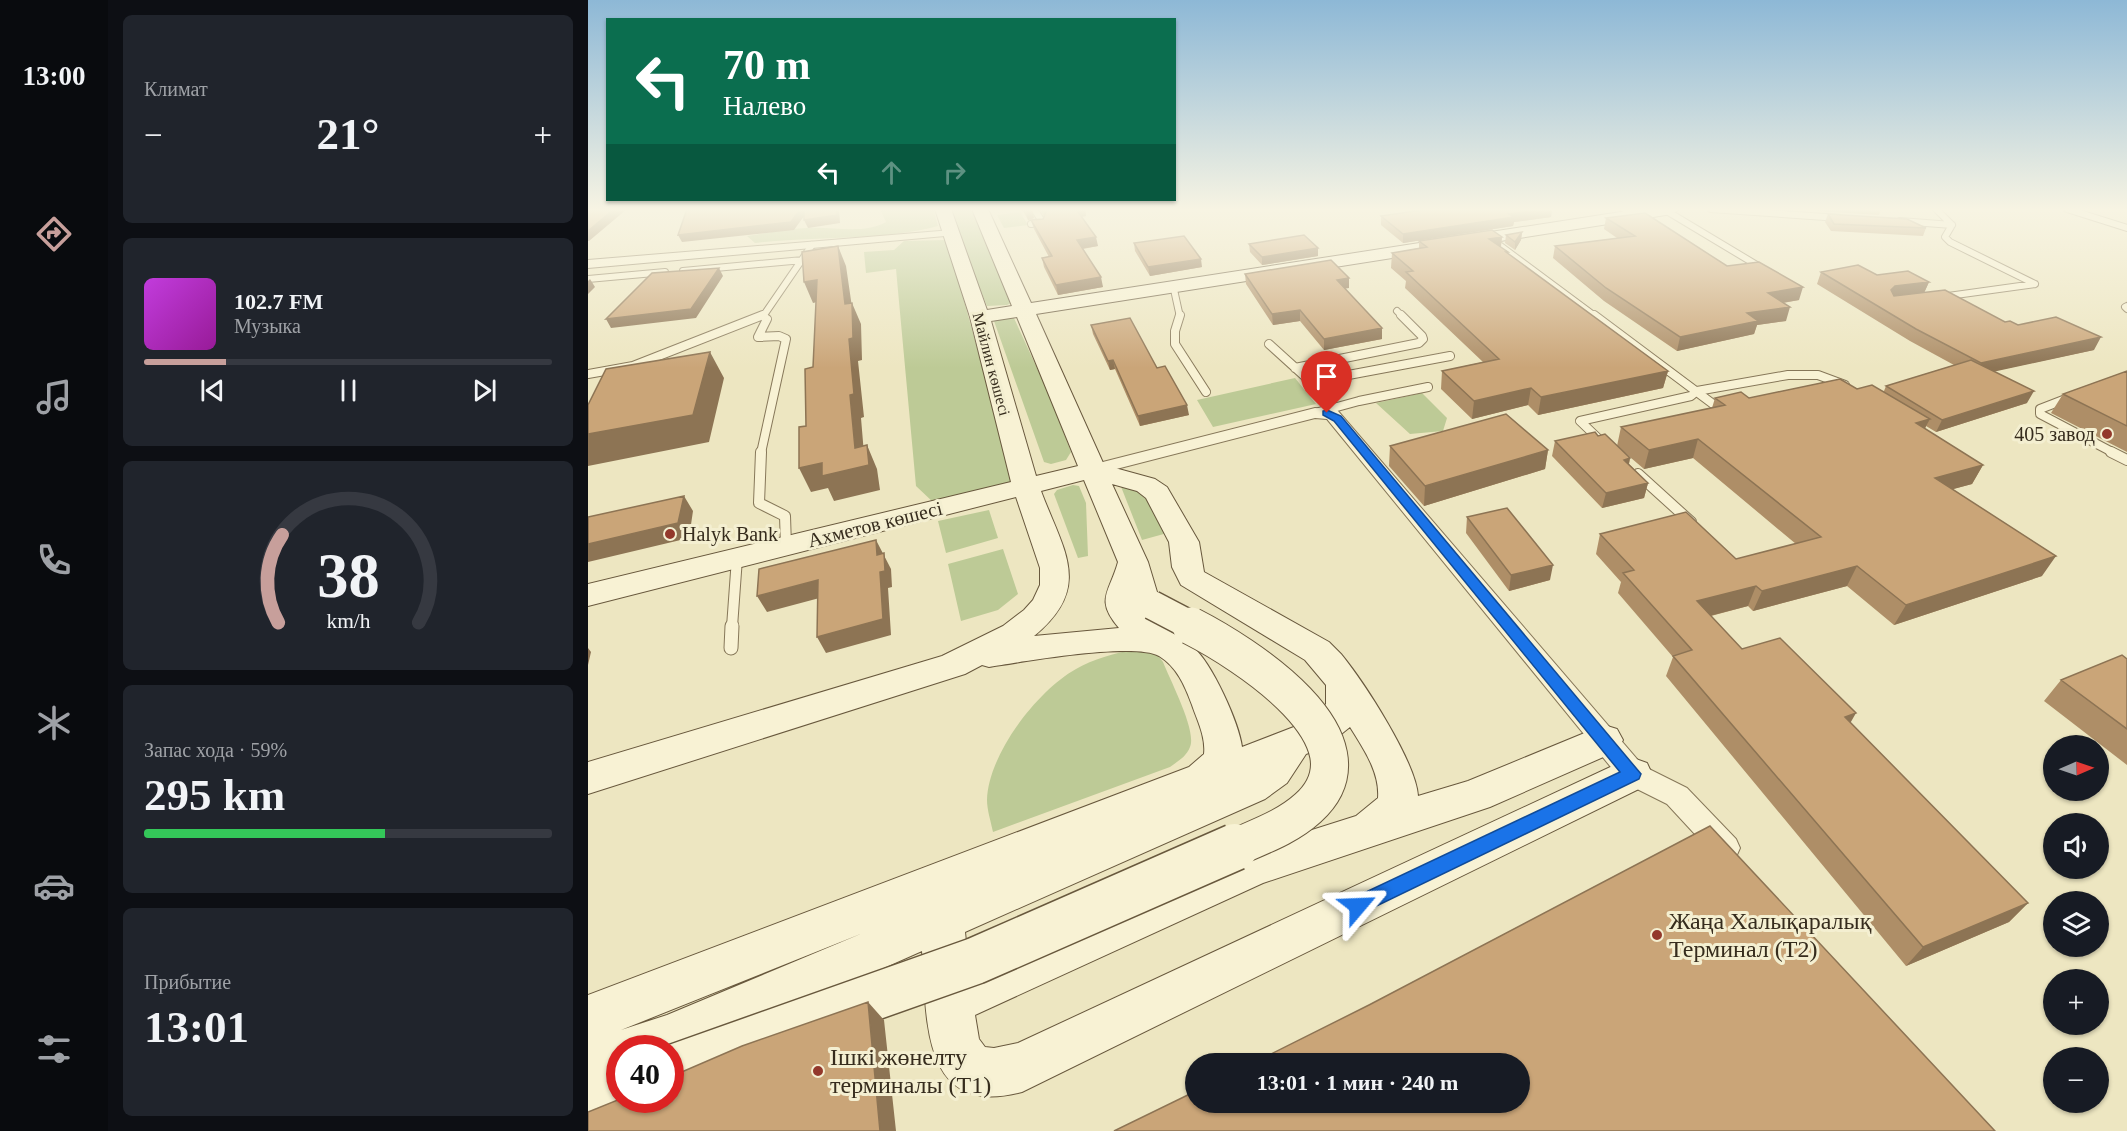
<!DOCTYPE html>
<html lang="ru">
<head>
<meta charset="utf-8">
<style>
  body { margin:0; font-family:"Times New Roman",serif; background:#20242c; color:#f1f3f6; height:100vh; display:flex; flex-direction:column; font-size:22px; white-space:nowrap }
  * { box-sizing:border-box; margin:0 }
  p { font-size:20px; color:#9ea1a6 }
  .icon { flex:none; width:33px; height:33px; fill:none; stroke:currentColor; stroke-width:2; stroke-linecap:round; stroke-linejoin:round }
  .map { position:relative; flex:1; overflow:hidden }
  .sheet { display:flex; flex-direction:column; gap:15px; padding:15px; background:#0d0f14; width:480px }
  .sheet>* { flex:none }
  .hud { position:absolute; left:18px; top:18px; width:570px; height:183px; border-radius:0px; box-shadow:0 2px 4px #0004; background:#0b6e4f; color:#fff; overflow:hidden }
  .needle { width:39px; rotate:88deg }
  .fabs { position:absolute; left:1455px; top:735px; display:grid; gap:12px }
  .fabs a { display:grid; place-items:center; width:66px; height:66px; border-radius:50%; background:#171b24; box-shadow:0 2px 4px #0004; font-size:30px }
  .speed { position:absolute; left:18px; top:1035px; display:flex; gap:12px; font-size:30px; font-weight:700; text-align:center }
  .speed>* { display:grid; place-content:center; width:78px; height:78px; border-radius:50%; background:#171b24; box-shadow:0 2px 4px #0004; line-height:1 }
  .speed .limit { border:9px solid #d22; background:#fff; color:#111 }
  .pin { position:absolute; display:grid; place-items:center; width:51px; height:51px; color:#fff; margin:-62px -26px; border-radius:50% 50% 50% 0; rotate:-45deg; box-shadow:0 0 6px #0007 }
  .pin .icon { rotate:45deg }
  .me { position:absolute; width:66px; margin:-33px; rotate:64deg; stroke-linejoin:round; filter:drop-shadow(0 0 4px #0008) }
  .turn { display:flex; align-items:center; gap:21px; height:126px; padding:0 18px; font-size:27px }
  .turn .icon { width:78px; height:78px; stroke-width:2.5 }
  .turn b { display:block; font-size:42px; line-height:51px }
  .lanes { display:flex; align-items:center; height:57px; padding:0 18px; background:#0003; justify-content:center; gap:30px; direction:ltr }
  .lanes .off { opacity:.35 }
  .big { font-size:45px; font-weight:800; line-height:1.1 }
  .sheet .tile { flex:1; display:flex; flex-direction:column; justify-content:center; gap:9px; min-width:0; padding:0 21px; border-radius:9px; background:#20242c }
  .sheet .dial { align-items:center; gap:0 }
  .dial svg { height:156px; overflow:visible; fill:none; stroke:#363941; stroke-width:7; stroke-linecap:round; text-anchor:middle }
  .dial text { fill:#f1f3f6; stroke:none }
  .song { display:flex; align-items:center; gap:18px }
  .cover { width:72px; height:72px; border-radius:9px; background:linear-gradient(135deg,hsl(290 70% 55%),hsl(300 70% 35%)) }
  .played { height:6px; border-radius:3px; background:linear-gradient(90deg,#c79f9b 20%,#363941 20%) }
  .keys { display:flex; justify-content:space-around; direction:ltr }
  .heat { display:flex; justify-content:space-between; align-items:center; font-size:33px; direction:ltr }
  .charge { height:9px; border-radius:4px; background:linear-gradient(90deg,#34c759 59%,#363941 0) }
  .trip { position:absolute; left:597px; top:1053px; width:345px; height:60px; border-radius:30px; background:#171b24; box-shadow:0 2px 4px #0004; font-weight:800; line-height:60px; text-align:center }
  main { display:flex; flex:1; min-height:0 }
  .tab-bar { display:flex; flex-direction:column; width:108px; justify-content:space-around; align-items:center; background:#090b0e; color:#9ea1a6 }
  .tab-bar .icon { width:42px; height:42px }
  .tab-bar .selected { color:#c79f9b }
  .tab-bar b { font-size:27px; color:#f1f3f6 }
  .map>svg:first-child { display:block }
  .green { fill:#bdca96 }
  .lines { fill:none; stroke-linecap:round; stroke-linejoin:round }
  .lane-far3-casing { stroke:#867759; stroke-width:8 }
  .lane-far2-casing { stroke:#867759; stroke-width:10 }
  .lane-far1-casing { stroke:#867759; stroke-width:12 }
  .lane-casing { stroke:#867759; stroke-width:15 }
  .street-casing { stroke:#867759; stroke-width:2 }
  .secondary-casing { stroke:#68583d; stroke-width:2 }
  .lane-far3 { stroke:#f8f2d4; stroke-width:6 }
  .lane-far2 { stroke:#f8f2d4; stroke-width:8 }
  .lane-far1 { stroke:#f8f2d4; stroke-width:10 }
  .lane { stroke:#f8f2d4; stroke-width:13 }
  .street { fill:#f8f2d4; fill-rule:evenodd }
  .secondary { fill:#f8f2d4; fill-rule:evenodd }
  .secondary-bridge-far2-casing { stroke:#68583d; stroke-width:31; stroke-linecap:butt }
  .secondary-bridge-far1-casing { stroke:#68583d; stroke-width:39; stroke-linecap:butt }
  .secondary-bridge-casing { stroke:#68583d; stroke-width:49; stroke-linecap:butt }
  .secondary-bridge-far2 { stroke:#f8f2d4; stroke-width:28 }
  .secondary-bridge-far1 { stroke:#f8f2d4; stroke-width:37 }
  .secondary-bridge { stroke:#f8f2d4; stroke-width:46 }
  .wall { fill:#ae8e67 }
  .shaded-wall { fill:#8d7454 }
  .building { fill:#caa578; stroke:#8d7454; stroke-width:1.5 }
  .route { fill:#1a73e8; stroke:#114b97; stroke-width:1.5 }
  .poi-dot { fill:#93382b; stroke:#f4efd1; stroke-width:2 }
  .labels { text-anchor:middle; stroke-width:6; stroke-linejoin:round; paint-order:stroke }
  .far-street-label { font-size:16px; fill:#362c1d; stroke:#f4efd1 }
  .poi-label { font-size:20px; fill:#362c1d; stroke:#f4efd1; text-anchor:end }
  .street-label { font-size:20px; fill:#362c1d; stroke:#f4efd1 }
  .near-poi-label { font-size:24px; fill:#362c1d; stroke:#f4efd1; text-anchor:start }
</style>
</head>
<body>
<main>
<nav class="tab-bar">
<b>13:00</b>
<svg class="icon selected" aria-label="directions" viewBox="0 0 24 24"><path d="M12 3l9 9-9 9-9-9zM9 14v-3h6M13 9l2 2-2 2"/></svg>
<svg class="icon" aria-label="music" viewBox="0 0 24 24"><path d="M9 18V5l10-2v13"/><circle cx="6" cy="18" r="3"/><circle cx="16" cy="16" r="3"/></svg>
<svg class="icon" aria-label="phone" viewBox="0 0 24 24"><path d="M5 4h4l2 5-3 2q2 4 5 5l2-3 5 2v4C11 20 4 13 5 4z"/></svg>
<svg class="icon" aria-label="climate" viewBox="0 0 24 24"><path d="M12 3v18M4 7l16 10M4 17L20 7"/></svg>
<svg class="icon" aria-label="car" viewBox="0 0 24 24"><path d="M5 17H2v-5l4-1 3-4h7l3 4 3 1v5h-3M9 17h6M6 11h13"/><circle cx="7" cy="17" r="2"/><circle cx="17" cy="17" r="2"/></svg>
<svg class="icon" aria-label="filters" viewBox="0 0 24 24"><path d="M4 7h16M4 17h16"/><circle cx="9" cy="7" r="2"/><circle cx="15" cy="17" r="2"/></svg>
</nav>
<section class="sheet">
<div class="tile"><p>Климат</p>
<div class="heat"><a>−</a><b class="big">21°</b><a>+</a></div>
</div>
<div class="tile">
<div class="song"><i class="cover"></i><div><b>102.7 FM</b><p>Музыка</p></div></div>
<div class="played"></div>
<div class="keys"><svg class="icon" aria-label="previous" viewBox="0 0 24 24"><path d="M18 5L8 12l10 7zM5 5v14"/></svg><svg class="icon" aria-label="pause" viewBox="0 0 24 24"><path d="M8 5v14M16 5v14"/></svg><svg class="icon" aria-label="next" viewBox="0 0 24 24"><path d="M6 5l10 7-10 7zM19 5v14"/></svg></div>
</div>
<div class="tile dial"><svg viewBox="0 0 100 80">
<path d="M14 69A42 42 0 1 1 86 69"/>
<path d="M14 69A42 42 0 0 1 16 24" stroke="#c79f9b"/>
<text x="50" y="56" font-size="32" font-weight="700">38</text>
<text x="50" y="72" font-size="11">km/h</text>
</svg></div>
<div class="tile"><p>Запас хода · 59%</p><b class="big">295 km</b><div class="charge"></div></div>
<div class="tile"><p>Прибытие</p><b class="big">13:01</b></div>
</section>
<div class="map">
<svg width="1539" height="1131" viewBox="0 0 1539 1131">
  <rect width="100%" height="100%" fill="#ede6c1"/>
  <path class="green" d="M292,209H345L350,226C296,241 225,236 167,243L159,236C179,233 199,229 219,228C244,226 275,235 298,222Z
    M359,209H386L425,302L419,305L399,306Z
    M432,212L440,225L416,228L409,215Z
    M359,240L427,483L346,503L328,486L308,269L278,273L276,252L306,250L316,241Z
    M409,316H425L460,392L483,452L478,460L463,464L456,462L406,321Z
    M707,378L728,404L625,427L609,400Z
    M834,393L859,418L855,431L822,434L788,403Z
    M530,479L563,495L583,532L554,540Z
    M485,485L491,486L498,503L500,556L490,558L466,494L469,490Z
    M401,510L410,538L358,553L350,521Z
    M415,549L430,594L410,610L373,621L360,564Z
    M545,650L568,653L575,662C582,680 609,731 602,747C598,757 590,761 582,767L405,832C403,822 399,810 399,800C400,754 450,690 488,669C505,659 527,653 545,650Z"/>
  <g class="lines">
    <defs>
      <path id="lane-far3" d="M1123,209L1252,218
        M1348,209L1364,225
        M1479,209L1539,228
        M1077,210L1177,270
        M1312,221L1364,225
        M443,224L455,223L446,209
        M1364,225L1357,237L1362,242L1447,284
        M903,239L1008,317
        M95,271L215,260
        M0,279L77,272
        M585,285L592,317
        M1353,297L1447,284
        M1539,306L1537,307L1539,309
        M809,311L815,317
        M171,317L176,315L224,245"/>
      <path id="lane-far2" d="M592,315L587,331V344L618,392
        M1006,315L1129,407
        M681,344L723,382L745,407
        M707,368L831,343L835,339L834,336L813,315
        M0,374L45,366L175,315
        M723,382L862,356
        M1483,397L1452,409V414L1526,453
        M727,413L771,401L840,387
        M1014,442L992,421L1103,396L1109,391L1200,375H1230L1257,385
        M173,453L198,339L191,336L170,337L179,319"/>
      <path id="lane-far1" d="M173,452L171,503L197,516L198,546
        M1523,452L1539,460
        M1050,474L1103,522
        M144,627L149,558"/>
      <path id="lane" d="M143,648L144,626"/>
      <path id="street" d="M1031,209H1045L1053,215L1051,217H1043Z
        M364,230L368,231V235L0,268V260Z
        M727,408L750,411L1055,766L1099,788L1148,839L1152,848L1148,857L1138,861L1128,857L1079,804L1035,782L739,419L727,418L505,475L499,474L496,470L499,466Z"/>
      <path id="secondary" d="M347,209H363L399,310L424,306L384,209H400L443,303L1052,209H1092L1084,214L448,314L516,465L567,479L579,487L611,542L616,572L741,642L753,654C776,682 828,762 830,796L880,781L1016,725L1029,729L1035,740L1029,751L902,807L675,883L387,1015L391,1039L397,1047L406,1048L430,1043L1031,763L1045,758L1059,763L1064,774L1059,785L434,1092C333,1119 339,1020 334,951L82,1063V1048H32V1100H52L50,1105L0,1124V995L601,767L616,754C618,737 609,720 604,705C597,686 589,667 571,656C545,642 433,662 401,667L394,665L377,674L0,794V762L354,656L415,626L436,610L445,600L452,585V568L428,497L0,606V584L423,482L382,317ZM429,317L490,466L448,476L403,321ZM496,480L530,562C522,592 506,599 531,628L446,636C506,587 475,550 453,491ZM524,484L549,491L558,498L581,542L584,567L593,585L717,660L738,685V704L726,716L711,725L654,747C651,723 624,663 605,647C590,634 570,626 555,613L564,616L575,613L580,605L569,592L560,562ZM762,727C775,748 792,772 790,798L768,816L651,853L381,970L377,932L677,799L699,783L718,754L737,747ZM275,933L79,1015L33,1030Z"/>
    </defs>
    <use href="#lane-far3" class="lane-far3-casing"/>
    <use href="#lane-far2" class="lane-far2-casing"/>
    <use href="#lane-far1" class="lane-far1-casing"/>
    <use href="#lane" class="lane-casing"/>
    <use href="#street" class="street-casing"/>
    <use href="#secondary" class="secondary-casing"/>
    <use href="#lane-far3" class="lane-far3"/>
    <use href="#lane-far2" class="lane-far2"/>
    <use href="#lane-far1" class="lane-far1"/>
    <use href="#lane" class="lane"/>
    <use href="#street" class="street"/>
    <use href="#secondary" class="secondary"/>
    <defs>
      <path id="secondary-bridge-far2" d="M564,605L606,627"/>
      <path id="secondary-bridge-far1" d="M603,626C654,652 795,740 720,808C698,828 670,837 644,849"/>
      <path id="secondary-bridge" d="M82,1069L387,961L647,847"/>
    </defs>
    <use href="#secondary-bridge-far2" class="secondary-bridge-far2-casing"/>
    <use href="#secondary-bridge-far1" class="secondary-bridge-far1-casing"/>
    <use href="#secondary-bridge" class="secondary-bridge-casing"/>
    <use href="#secondary-bridge-far2" class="secondary-bridge-far2"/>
    <use href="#secondary-bridge-far1" class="secondary-bridge-far1"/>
    <use href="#secondary-bridge" class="secondary-bridge"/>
  </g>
  <path class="wall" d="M434,209H443L446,218L440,220Z
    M451,209H497L498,216L493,217L510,246L495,249L515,287L470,295L456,267L454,258L461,257L446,229L443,220L455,219L456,216Z
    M841,209H964L963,217L926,222L925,226L815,243L793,225V216Z
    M1229,209H1293L1291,215L1230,211Z
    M1240,214L1338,228L1335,236L1243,231L1237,222Z
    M1018,218L1139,266L1211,300L1195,303L1198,321L1169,325L1166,334L1089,351L1016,301L965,258L967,246L1029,238L1016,229Z
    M934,232L933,240L927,250L917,243L918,235Z
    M914,237L913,247L920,252V254L1080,371L1075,388L950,415L940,405L884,419L853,389L854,371L895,362L817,288L818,281L803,268L804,253L831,248V241Z
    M546,243L614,267L562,276L547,251Z
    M661,244L730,256L674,265L662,252Z
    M1233,272L1289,275L1341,282L1336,293L1417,322L1430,325L1506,350L1406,371L1439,403L1348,432L1338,426L1337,429L1395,465L1384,484L1365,489L1454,576L1306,625L1259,586L1165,611L1160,606L1123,616L1154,649L1263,723L1440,903L1421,922L1318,966L1078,676L1085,657L1030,593L1033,582L1008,554L1012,534L1148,559L1208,544L1105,458L1056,469L1029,446L1033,427L1124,408L1127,398H1161L1269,389L1296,391L1298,386L1366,365L1322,341L1229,284Z
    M657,274L761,278V288H757L794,339L736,350L712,321L685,325L658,284Z
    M503,325L569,368L601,415L552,426L527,369L522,370L505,334Z
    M1539,371V452L1463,413L1475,394Z
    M1010,436L1042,458L1041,464L1060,483L1056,498L1014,508L964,456L967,441Z
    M802,446L960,450L957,469L836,506L801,466Z
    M879,517L962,580L921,591L878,533Z
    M1539,659V765L1456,701L1473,680Z"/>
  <path class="shaded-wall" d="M26,209H39L1,241H0V231Z
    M212,209H218L219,212L206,230L94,242L90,235Z
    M248,209H251L252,223L220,228L216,220Z
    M488,209H497L498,216L490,217Z
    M954,209H964L963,217L926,222L925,226L815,243V234L921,214Z
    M444,210L446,218L440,220L438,211Z
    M934,232L933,240L927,250V242Z
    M508,237L510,246L491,249L489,240Z
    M914,237L912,252L901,239Z
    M250,246L258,266L265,314L264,303L273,324L274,360L270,361L276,417L273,418L277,466L279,445L289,469L292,490L246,501L240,488L223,492L211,468L267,448L262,395L257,304Z
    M730,248V256L674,265V257Z
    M613,259L614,267L562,276L560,267Z
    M131,268L135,276L108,318L23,328L18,319Z
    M513,277L515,287L470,295L468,285Z
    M761,278V288L749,290V280Z
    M2,279L7,287L0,294V281Z
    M229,280L237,300L225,303L216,282Z
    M1341,282L1336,293L1302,298L1303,290L1307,286Z
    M1215,287L1211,300L1176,306L1180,293Z
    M1202,307L1198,321L1169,325L1166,334L1089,351L1092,337L1159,313Z
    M712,310V321L685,325L684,314Z
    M794,328V339L736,350V339Z
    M1513,337L1506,350L1386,376L1393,363Z
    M122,352L136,378L121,442L0,466V434Z
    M525,360L527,369L522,370L520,361Z
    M1080,371L1075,388L950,415L953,397Z
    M943,388L940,405L884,419L886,401Z
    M1446,391L1439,403L1348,432L1354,420Z
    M599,405L601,415L552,426L550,416Z
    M1342,419L1332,437L1328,423Z
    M1110,439L1105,458L1056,469L1061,450Z
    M960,450L957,469L836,506L837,486Z
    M1042,458L1039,473L1036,460Z
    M1395,465L1384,484L1336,497L1347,478Z
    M1060,483L1056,498L1014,508L1018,493Z
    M96,496L105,511L101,538L0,562V544Z
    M288,540L303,569L304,587L300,588L303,635L238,653L229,637L289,555Z
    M1468,556L1454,576L1306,625L1318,605Z
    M965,565L962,580L921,591L923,575Z
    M1269,566L1259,586L1165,611L1174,591Z
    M230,580L239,596L179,612L169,596Z
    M1168,586L1160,606L1102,621L1109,601Z
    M0,648L3,652L0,665Z
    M1268,713L1256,734L1257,717Z
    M1440,903L1421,922L1318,966L1335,947Z
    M280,1002L296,1020L308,1131H292Z"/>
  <path class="building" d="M0,209H26L0,231Z
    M99,209H212L203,222L90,235Z
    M216,209H248L249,215L216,220Z
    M455,209H488L508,237L489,240L513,277L468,285L454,258L464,256L443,220L455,219L458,212Z
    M841,209H954L921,214L926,217L815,234L793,216Z
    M1057,213L1139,266L1171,262L1215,287L1180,293L1202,307L1159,313L1170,321L1092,337L1018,288L967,246L1047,236L1018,218Z
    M1240,214L1319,219L1338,228L1246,224Z
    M904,230L914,237L901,239L920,252H918L1080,371L953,397L943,388L886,401L854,371L911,359L818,272L825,271L804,253L839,247L831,241Z
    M934,232L927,242L918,235Z
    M716,235L730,248L674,257L661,244Z
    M596,236L613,259L560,267L546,243Z
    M250,246L257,304L264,303L265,338L261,339L266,394L262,395L267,448L279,445L281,465L234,476V463L211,468V427L218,426L217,369L225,367L229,280L216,282L214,252Z
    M743,260L761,278L749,280L794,328L736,339L712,310L684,314L657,274Z
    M1270,265L1289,275L1320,271L1341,282L1307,286L1303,290L1306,296L1357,290L1417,322L1422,321L1430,325L1468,317L1513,337L1393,363L1328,329L1233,272Z
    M131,268L103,309L18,319L64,273Z
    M542,318L569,368L577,366L599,405L550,416L525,360L520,361L503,325Z
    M122,352L105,415L0,434V405L18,369Z
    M1383,360L1446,391L1354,420L1298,386Z
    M1539,371V426L1475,394Z
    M1252,379L1269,389L1284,385L1342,419L1328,423L1395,465L1347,478L1468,556L1318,605L1269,566L1174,591L1168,586L1109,601L1154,649L1192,638L1268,713L1257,717L1440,903L1335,947L1085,656L1104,650L1035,573L1046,570L1012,534L1098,512L1148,559L1233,537L1110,439L1061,450L1033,427L1137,405L1127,398L1153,392L1161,398Z
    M918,414L960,450L837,486L802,446Z
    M1007,432L1010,436L1017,434L1042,458L1036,460L1060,483L1018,493L967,441Z
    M96,496L90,523L0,544V517Z
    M919,508L965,565L923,575L879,517Z
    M288,540L289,555L296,553L297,571L292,572L295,619L229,637L230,580L169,596L171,569Z
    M1534,655L1539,659V729L1473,680Z
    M1122,826L1407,1131H526L608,1091V1102H932V1064H663L781,1005Z
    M280,1002L292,1131H0V1112L32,1099V1100H82V1077L154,1046Z"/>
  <linearGradient id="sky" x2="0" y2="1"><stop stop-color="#8db8d6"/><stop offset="0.57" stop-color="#f7f4e3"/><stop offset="1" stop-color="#f7f4e3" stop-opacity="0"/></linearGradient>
  <rect width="1539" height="368" fill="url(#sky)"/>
  <path class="route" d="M739,410L753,416L1053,774L1051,779L770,915L763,912L760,906L763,899L1032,772L746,421L735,415V411Z"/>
  <g class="poi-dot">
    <circle cx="1519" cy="434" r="6"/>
    <circle cx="82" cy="534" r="6"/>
    <circle cx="1069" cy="935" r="6"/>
    <circle cx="230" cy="1071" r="6"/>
  </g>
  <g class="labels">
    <g class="far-street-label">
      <text transform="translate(404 364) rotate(75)" y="6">Майлин көшесі</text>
    </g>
    <g class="poi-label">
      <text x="1507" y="441">405 завод</text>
      <text x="94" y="541" text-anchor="start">Halyk Bank</text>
    </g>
    <g class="street-label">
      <text transform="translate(287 524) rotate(-14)" y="7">Ахметов көшесі</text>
    </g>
    <g class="near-poi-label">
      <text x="1081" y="929">Жаңа Халықаралық<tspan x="1081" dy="28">Терминал (Т2)</tspan></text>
      <text x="242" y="1065">Ішкі жөнелту<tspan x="242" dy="28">терминалы (Т1)</tspan></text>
    </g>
  </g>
</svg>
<div class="fabs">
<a><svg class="needle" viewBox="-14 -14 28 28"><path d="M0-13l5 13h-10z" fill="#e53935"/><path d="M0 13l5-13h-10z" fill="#9ea1a6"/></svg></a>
<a><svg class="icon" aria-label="sound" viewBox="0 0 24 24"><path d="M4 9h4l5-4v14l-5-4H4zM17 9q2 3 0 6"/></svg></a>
<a><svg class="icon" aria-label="layers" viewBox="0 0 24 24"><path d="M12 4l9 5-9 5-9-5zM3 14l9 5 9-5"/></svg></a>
<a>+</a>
<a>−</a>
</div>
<div class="speed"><div class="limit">40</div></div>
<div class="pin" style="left:739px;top:413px;background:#d93025"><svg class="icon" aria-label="arrive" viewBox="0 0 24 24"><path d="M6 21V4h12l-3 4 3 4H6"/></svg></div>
<svg class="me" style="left:770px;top:906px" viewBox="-20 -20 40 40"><path d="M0-17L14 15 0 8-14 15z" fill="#1a73e8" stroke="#fff" stroke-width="4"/></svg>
<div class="trip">13:01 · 1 мин · 240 m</div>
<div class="hud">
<div class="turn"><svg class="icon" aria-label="left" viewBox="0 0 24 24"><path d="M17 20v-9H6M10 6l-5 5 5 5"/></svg><div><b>70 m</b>Налево</div></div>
<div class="lanes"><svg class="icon" aria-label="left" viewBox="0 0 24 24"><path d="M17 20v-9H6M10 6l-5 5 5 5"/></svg><svg class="icon off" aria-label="ahead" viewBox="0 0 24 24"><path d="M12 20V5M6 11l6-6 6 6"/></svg><svg class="icon off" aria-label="right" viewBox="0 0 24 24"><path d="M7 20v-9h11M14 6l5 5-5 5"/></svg></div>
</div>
</div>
</main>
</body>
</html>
